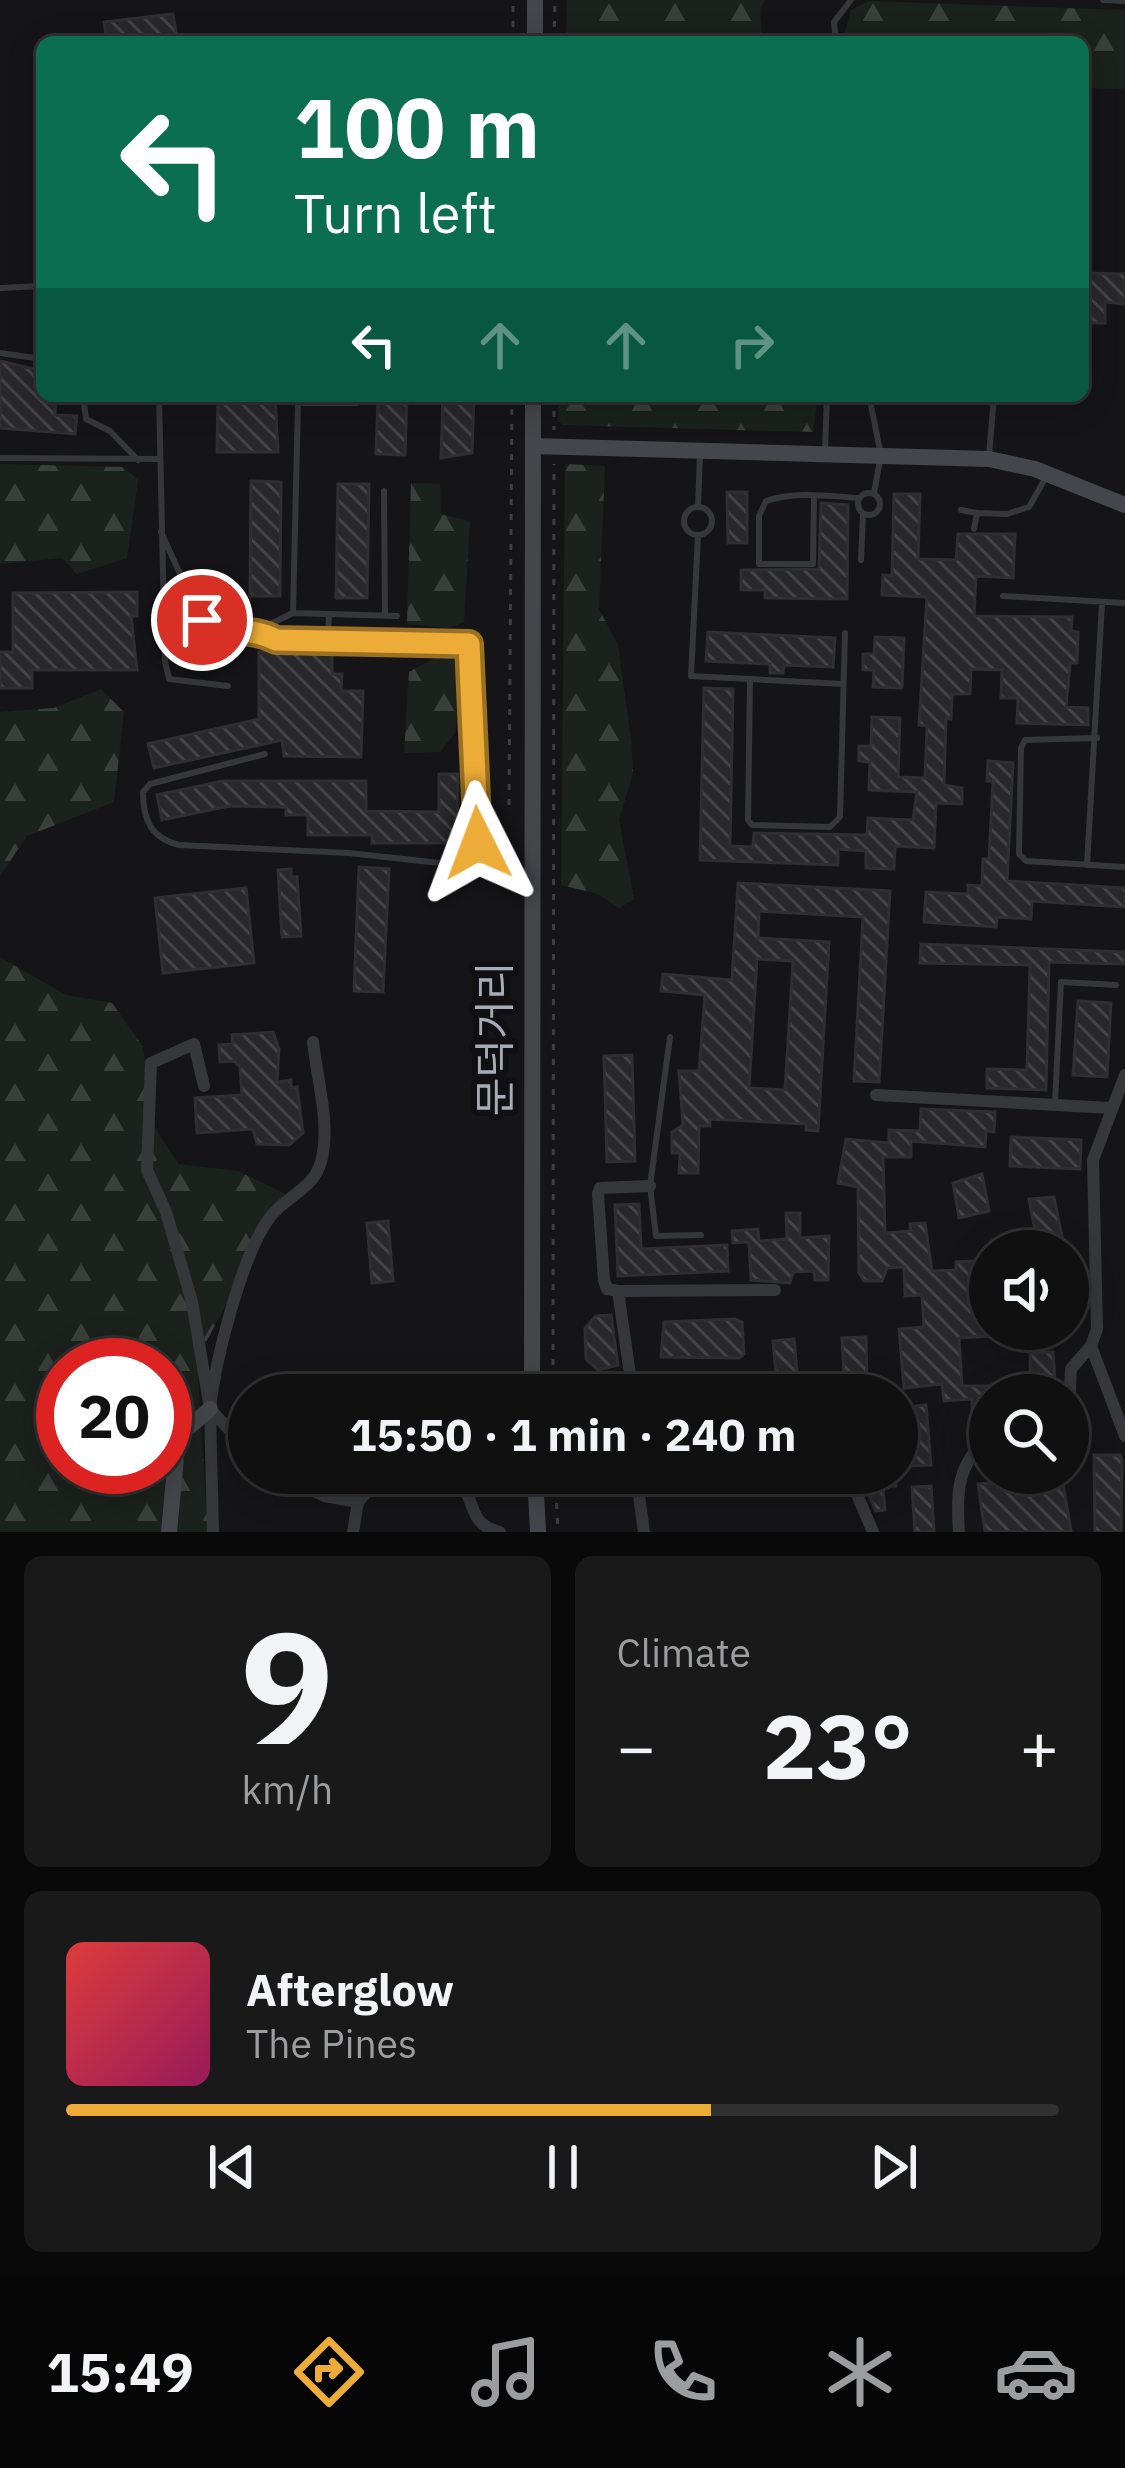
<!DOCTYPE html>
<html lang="en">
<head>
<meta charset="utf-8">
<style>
  body { margin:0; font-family:"IBM Plex Sans","Noto Sans KR",sans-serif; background:#19191a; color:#f1f3f6; height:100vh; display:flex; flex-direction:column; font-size:45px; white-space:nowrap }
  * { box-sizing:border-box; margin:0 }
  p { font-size:39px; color:#9c9d9f }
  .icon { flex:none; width:66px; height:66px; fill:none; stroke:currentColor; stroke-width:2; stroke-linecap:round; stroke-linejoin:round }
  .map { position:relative; height:1532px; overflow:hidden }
  .side { display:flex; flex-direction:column; gap:24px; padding:24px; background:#090909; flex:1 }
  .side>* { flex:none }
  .hud { position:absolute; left:36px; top:36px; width:1053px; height:366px; border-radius:18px; box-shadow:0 6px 30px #0003,0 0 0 3px #303031; background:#0b6e4f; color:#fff; overflow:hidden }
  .controls { position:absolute; left:969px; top:1230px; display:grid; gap:24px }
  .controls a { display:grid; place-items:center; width:120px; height:120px; border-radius:50%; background:#101011; box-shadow:0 6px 30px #0003,0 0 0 3px #303031; font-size:60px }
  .speed { position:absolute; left:36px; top:1338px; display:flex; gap:24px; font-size:60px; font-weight:700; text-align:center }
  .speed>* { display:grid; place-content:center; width:156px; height:156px; border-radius:50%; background:#101011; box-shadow:0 6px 30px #0003,0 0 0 3px #303031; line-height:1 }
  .speed .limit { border:18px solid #d22; background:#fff; color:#111 }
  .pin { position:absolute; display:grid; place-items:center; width:102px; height:102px; color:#fff; margin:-51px; border:6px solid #fff; border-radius:50%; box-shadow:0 3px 12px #0007 }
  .me { position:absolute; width:132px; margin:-66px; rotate:357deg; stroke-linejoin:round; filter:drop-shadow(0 0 9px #0008) }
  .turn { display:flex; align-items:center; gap:42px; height:252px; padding:0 60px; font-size:54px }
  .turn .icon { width:156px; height:156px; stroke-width:2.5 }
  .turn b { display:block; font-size:84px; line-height:102px }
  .lanes { display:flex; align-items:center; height:114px; padding:0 60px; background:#0003; justify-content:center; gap:60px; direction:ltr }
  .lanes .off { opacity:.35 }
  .big { font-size:90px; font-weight:700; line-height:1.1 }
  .side .widget { flex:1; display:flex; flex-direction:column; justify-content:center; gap:18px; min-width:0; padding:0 42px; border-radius:18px; background:#19191a }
  .side .dial { align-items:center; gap:0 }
  .dial b { font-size:156px; line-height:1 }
  .song { display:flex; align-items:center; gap:36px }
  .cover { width:144px; height:144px; border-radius:18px; background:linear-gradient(135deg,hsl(0 70% 55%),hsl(330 70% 35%)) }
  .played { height:12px; border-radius:6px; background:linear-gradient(90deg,#edac37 65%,#303031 65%) }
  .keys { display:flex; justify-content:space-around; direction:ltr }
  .heat { display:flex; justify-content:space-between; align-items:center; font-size:66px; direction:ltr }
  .side .tiles { flex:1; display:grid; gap:24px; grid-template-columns:1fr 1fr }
  .widget:last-child { grid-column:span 2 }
  .trip { position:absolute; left:228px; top:1374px; width:690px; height:120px; border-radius:60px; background:#101011; box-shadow:0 6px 30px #0003,0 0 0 3px #303031; font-weight:700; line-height:120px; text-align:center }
  .dock { display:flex; height:192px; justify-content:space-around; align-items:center; background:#060607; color:#9c9d9f }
  .dock .icon { width:84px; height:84px }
  .dock .active { color:#edac37 }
  .dock b { font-size:54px; color:#f1f3f6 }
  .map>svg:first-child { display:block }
  .forest { fill:url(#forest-firs); fill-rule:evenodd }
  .building { fill:url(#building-back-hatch); stroke:#2f2f33; stroke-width:3; fill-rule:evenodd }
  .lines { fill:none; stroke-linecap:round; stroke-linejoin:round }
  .path { stroke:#3c3e42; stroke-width:3; stroke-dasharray:6 9; stroke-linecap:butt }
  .lane { stroke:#36373b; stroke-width:6 }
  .street { stroke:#36373b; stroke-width:12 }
  .secondary { stroke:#44464b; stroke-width:16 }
  .route-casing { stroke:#9a7024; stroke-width:30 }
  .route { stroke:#edac37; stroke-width:21 }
  .labels { text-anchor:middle; stroke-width:12; stroke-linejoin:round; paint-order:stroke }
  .street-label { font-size:42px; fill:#a7acb6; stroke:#101012 }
</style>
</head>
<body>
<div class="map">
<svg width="1125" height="1532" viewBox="0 0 1125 1532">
  <defs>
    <pattern id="forest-firs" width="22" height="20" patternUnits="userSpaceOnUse" patternTransform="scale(3)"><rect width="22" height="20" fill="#1b211c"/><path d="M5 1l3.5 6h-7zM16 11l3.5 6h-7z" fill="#393f3b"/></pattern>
    <pattern id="building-back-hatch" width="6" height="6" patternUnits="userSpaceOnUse" patternTransform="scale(3)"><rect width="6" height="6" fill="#28282b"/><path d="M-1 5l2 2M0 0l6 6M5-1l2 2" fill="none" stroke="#444448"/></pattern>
  </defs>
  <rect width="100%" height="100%" fill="#151517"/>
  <path class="forest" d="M567,0H765L760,9L762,42H566Z
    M869,1L1125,10V89L1083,88V42H842L851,10Z
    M558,396H818L813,432L563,425L558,421Z
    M0,464L124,467L138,480L127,558L77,574L62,558L0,564Z
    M565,464L605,466L599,609L618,645L631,740L633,773L619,820L634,899L619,908L598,894L561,885Z
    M411,483L440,484L441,514L470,521L464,622L449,628L407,624Z
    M436,657L454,658L464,665L455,733L440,752L404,753L409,672Z
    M101,689L124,712L114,802L27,836L0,876V712L54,708Z
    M0,957L66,995L112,1003L143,1047L154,1126L178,1164L238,1171L286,1194L197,1359L208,1532H0ZM63,1365H165V1467H63Z"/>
  <path class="building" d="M173,14L178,42H107L104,22Z
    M1083,273L1125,274V304L1105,302V323H1083Z
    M0,361L42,371V396H56L55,415L77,416L75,434L0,428Z
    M218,396H275L278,452H217Z
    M378,396H407L405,455L376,454Z
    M443,396H474L472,453L441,458Z
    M251,481L281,482L280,596H250Z
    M338,484H369L367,598H336Z
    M727,492H747V543H728Z
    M894,494H920L918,559L956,560L958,534H1015L1013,578L976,576L974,616L1072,617L1071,631L1078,632L1077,663H1070L1066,707L1088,708V725L1017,723L1018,698H1001L1002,670L971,669L970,694H952L951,719L946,718L944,785L962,788V804L936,803L934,848L895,846L894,869L866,868V851L838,849V865L700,860L704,688L733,689L730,846L753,847L754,833L867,835L868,818L913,820L917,792L869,790L870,762L859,761V746H871L872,717L900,718L898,777L925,778L927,726L919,725L927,597L882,595L883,575L892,576Z
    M821,503L848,505L847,599L765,598V590H741V570L819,569Z
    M137,592V616H131L137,670H32V688H0V652H13V593Z
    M708,632L835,638L833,667L784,665L783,673H770V664L706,661Z
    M875,637L904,638L902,688L873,687L874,670H863V654H874Z
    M277,649H332V674H342L341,691H363L361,757L284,756L282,740L154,768L148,744L259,719V652Z
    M988,761L1013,763L1007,881L1125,888V907L1032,901L1031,919L997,917L996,927L924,922L926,892L968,894V885L982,886L983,859H989L993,781H987Z
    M439,774H458L457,843H372V835H308V815H286V807L229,806L162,820L157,795L223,781H366V811L439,812Z
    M359,867L389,869L383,992L354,991Z
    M291,869V877H297L301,936L282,937L278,870Z
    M738,883L890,891L879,1082L854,1081L863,917L759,911L758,938L829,942L818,1131L806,1130V1124L710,1119V1126H699L698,1173H679L680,1153H672V1132L683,1125L679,1071H699L705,995L661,991L663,974L732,980ZM757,959L793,961L785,1090L749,1088Z
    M246,888L254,963L163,973L155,898Z
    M921,944L1125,952V964L1049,962L1046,1090L987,1088V1069L1027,1070L1030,965L920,963Z
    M1078,1001L1111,1003L1107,1077L1073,1075Z
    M273,1032L279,1049L277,1082L291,1080V1088L297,1087L303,1133L289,1145L257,1144L253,1129L197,1133L195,1098L242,1095L240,1067L234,1061L220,1062L219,1045L233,1044L232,1035Z
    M632,1055L635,1161L607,1162L604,1056Z
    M921,1109L995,1112L994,1132L986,1131L985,1147L911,1141V1157H883L885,1233L911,1231L910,1224L925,1223L932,1271L956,1270V1262L990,1260V1336L959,1338L962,1386H990V1417H972V1399L944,1401L942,1384L904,1388L899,1329L924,1327L922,1295L905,1296L904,1267L887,1268L882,1281H864L859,1273L858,1187L838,1183L846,1139L889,1143V1130L920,1131Z
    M1011,1137L1081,1140L1080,1169L1010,1166Z
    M982,1174L989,1211L959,1218L953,1183Z
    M1054,1197L1065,1251H1039L1029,1199Z
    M639,1204L641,1249L727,1245L728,1271L618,1276L615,1205Z
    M786,1213H800V1238L829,1236L828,1280H815L814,1271L793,1272L790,1283L751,1280L749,1242L733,1243L732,1231L758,1229L759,1241L787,1239Z
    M388,1221L393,1281L372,1283L367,1223Z
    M611,1315L618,1365L598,1370L586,1359L585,1328L596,1316Z
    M735,1319L742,1322L744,1354L739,1358L661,1357L664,1322Z
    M866,1337L867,1391L845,1395L842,1338Z
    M794,1339L799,1394L778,1395L773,1341Z
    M1053,1352L1056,1395H1031L1030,1353Z
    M926,1405L931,1465L910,1466L906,1407Z
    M1094,1455H1120L1122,1461L1121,1532H1095Z
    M859,1473H895L896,1486L883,1487L885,1510L876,1511Z
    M1062,1478L1071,1531L985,1532L978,1484Z
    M931,1486L934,1532H915L912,1487Z"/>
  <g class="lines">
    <path class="path" d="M513,42V0
      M554,42L555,0
      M554,396V430
      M509,805L512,396
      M553,1395L554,464
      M555,1473L558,1532"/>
    <path class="lane" d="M1103,0L1125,1
      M836,42L834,22L851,0
      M0,288L42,286
      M0,353L42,359
      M83,396L86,419L110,431L138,460
      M159,396L165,661L169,679L228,686
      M869,396L881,455L874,493
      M825,450L827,396
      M989,456L994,396
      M0,458L158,459
      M384,491L385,615
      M858 504a11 11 0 1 1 22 0a11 11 0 1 1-22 0Z
      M814,496L813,564H759V516L766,501C795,491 828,496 859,498
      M684 521a14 14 0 1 1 28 0a14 14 0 1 1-28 0Z
      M698,507L700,454
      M961,510L977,513
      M974,529L977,513L1007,514L1029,507L1046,477
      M161,532L201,620L219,632L258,630L293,613L397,616
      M698,535L691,676L843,684
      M861,560L863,514
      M1003,596L1125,603
      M293,613L298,403H357
      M258,630L276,641L469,644L476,867L349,853L179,845C151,838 143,820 143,792L150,784L265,754
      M328,640L329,614
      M750,679L748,820L752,825L830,827L840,817L845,633
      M1097,738L1025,740L1021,748L1019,854L1026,861L1125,867
      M1087,865L1102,603
      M670,1037L650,1186L656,1236L701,1235
      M1055,1102L1061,982L1116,985"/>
    <path class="street" d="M204,1086L194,1044L151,1063L147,1170L166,1212L192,1302L210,1409L213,1532
      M876,1095L1111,1108
      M618,1291L775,1290
      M1091,1346L1125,1436
      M633,1395L618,1291L607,1289L604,1280L598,1194L600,1188L650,1186
      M1068,1424L1071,1369L1091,1346L1097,1329L1093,1160L1125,1075
      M249,1451L210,1409C215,1362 242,1252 271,1216C287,1196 314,1188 321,1162C331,1126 317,1079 313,1042
      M279,1473L324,1496L358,1502L383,1473
      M449,1473C479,1489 462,1524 500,1532
      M636,1473L644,1532
      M848,1473L873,1532
      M353,1532L358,1502
      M959,1532C956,1492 957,1463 990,1437"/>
    <path class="secondary" d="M535,42V0
      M533,446L989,459L1035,469L1125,505
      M532,1395L533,396
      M535,1473L538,1532
      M169,1532L178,1436L210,1409"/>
  </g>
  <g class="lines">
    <defs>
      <path id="route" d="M202,620C226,636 251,626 276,640L469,644L478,843"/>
    </defs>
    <use href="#route" class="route-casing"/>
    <use href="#route" class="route"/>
  </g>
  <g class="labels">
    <g class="street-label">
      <text transform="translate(495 1039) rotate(-90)" y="15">문덕거리</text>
    </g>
  </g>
</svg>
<div class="controls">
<a><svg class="icon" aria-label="sound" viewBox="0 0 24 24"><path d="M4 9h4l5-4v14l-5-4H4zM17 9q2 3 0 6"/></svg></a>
<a><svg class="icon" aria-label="search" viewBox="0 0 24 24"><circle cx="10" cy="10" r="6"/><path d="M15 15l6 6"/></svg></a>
</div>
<div class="speed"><div class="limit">20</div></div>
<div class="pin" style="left:202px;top:620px;background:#d93025"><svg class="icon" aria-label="arrive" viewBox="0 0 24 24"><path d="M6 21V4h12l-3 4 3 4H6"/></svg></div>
<svg class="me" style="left:478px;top:843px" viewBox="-20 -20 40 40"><path d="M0-17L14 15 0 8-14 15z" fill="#edac37" stroke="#fff" stroke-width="4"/></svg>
<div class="trip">15:50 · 1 min · 240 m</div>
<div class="hud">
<div class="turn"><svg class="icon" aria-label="left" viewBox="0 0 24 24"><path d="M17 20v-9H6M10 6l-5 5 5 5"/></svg><div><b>100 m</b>Turn left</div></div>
<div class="lanes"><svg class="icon" aria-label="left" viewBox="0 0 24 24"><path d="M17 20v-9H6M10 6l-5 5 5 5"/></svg><svg class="icon off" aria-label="ahead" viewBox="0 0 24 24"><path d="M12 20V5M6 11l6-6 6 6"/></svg><svg class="icon off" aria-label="ahead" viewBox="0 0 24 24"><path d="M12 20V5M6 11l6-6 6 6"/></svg><svg class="icon off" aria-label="right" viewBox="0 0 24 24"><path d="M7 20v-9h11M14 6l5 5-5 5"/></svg></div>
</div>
</div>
<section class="side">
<div class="tiles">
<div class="widget dial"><b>9</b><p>km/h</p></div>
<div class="widget"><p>Climate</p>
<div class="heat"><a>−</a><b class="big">23°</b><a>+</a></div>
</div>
<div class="widget">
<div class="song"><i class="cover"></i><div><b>Afterglow</b><p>The Pines</p></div></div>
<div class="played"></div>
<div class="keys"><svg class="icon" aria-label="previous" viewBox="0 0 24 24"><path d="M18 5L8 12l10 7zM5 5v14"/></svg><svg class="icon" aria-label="pause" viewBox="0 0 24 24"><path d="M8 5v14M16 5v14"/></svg><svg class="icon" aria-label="next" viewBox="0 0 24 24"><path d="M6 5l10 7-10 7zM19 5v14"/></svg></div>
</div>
</div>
</section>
<nav class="dock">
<b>15:49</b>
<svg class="icon active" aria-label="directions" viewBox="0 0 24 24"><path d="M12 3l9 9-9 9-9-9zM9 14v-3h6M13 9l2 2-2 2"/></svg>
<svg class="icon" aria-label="music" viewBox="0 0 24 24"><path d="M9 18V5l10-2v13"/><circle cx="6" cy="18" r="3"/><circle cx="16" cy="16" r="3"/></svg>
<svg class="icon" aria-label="phone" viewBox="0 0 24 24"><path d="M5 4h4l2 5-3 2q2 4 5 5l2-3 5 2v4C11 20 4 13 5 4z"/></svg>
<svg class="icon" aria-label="climate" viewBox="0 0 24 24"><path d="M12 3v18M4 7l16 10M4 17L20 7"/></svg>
<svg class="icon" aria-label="car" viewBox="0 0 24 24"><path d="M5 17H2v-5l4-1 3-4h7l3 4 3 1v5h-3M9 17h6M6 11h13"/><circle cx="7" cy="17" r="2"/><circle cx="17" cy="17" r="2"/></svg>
</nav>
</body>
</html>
